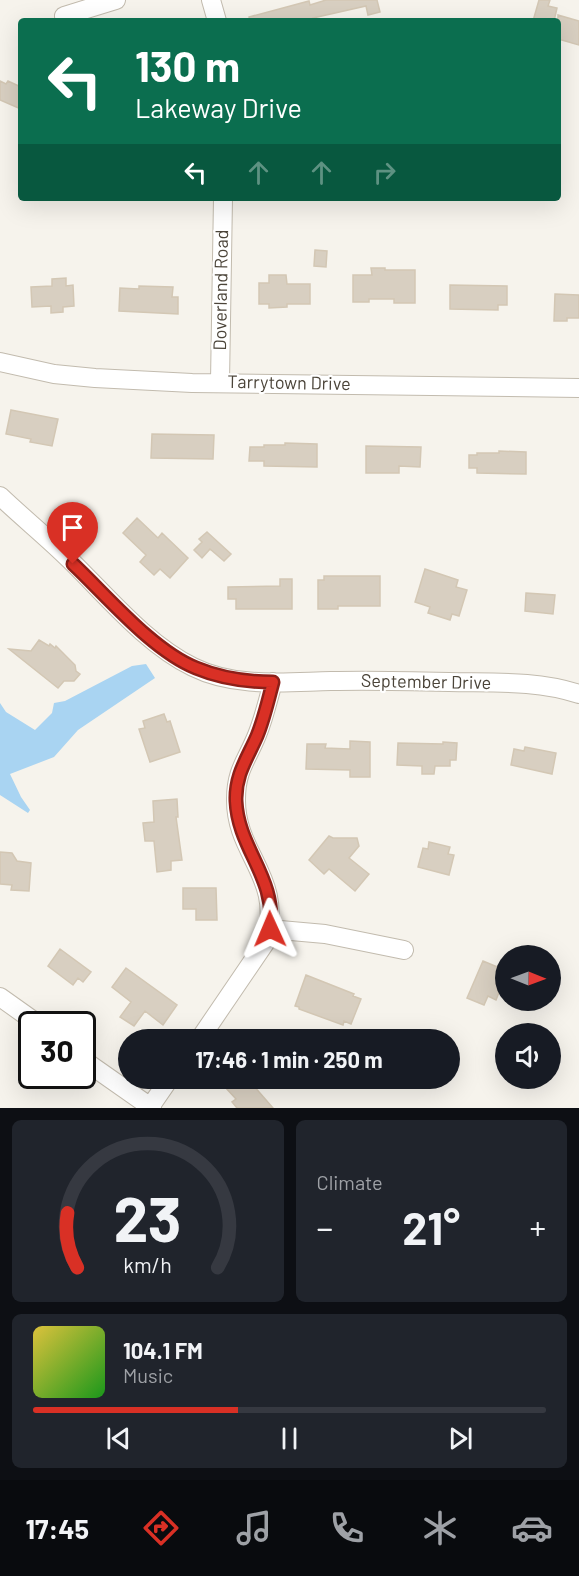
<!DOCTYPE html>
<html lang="en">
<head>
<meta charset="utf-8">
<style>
  body { margin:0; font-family:Barlow,sans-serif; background:#20242c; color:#f1f3f6; height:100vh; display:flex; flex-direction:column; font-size:22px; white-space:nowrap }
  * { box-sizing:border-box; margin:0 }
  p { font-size:20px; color:#9ea1a6 }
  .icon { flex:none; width:33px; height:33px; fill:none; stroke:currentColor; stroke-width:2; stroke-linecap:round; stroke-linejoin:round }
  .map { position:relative; height:1108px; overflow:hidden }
  .panel { display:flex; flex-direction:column; gap:12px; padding:12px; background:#0d0f14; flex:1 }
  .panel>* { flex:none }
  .top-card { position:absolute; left:18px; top:18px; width:543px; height:183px; border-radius:6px; box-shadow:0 6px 24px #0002; background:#0b6e4f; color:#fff; overflow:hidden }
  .needle { width:39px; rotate:91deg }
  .controls { position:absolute; left:495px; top:945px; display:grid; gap:12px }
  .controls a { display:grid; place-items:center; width:66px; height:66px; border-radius:50%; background:#171b24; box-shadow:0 6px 24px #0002; font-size:30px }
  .speed { position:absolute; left:18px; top:1011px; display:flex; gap:12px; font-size:30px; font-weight:700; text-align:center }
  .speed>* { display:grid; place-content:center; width:78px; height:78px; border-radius:50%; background:#171b24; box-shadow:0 6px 24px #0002; line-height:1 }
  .speed .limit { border:3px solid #111; border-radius:9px; background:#fff; color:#111 }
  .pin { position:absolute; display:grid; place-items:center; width:51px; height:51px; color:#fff; margin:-62px -26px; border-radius:50% 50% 50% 0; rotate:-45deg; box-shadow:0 0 6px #0007 }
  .pin .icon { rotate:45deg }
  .me { position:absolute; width:66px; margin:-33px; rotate:359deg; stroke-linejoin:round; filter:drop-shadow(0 0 4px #0008) }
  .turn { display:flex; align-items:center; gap:21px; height:126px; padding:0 18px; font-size:27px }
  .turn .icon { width:78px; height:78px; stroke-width:2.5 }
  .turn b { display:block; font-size:42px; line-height:51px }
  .lanes { display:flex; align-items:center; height:57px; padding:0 18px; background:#0003; justify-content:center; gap:30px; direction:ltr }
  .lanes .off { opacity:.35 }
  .big { font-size:45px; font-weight:700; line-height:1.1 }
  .panel .card { flex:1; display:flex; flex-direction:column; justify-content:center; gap:9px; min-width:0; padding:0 21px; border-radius:9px; background:#20242c }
  .panel .dial { align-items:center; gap:0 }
  .dial svg { height:156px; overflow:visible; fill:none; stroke:#363941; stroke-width:7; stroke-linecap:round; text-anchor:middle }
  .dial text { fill:#f1f3f6; stroke:none }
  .song { display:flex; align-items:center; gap:18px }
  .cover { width:72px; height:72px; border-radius:9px; background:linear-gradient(135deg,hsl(50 70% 55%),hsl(120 70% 35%)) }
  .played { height:6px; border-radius:3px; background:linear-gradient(90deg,#d93025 40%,#363941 40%) }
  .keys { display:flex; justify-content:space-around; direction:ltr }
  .heat { display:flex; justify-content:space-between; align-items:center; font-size:33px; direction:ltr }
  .panel .tiles { flex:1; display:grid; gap:12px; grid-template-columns:1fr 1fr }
  .card:last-child { grid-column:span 2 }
  .trip { position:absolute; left:118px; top:1029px; width:342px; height:60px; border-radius:30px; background:#171b24; box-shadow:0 6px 24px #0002; font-weight:700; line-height:60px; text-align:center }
  .tab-bar { display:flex; height:96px; justify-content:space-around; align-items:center; background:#090b0e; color:#9ea1a6 }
  .tab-bar .icon { width:42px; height:42px }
  .tab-bar .current { color:#d93025 }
  .tab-bar b { font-size:27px; color:#f1f3f6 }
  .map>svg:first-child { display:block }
  .water { fill:#a9d4f2 }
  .building { fill:#d8cfc1; stroke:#d3c7b4; stroke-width:1.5 }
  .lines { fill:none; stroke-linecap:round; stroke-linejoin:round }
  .minor-casing { stroke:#c2bbae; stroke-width:20 }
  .minor { stroke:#fff; stroke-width:18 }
  .route-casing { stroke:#8d1f18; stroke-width:15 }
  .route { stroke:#d93025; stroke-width:10 }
  .labels { text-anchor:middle; stroke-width:4.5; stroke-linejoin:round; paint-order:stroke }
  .street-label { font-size:18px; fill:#4b4439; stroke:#fff }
</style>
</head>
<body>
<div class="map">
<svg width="579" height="1108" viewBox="0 0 579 1108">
  <rect width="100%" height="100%" fill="#f6f3ec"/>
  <path class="water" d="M146,664L155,678L78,730L54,757L10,774L21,797L30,810L28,813L0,795V703L6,712L35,730L52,713L54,703L65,701L132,666Z"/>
  <path class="building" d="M326,0H377L380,12L368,15L366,6L313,18L314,21H250L249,17L309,1L310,5Z
    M539,0H550L548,6L557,8L554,21H533Z
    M558,15L579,21V45L558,39Z
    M0,81L6,84L8,81L21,87V109L0,100Z
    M315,250L327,251L326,267L314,266Z
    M371,268H385V270H415V303H394V299H369V302H353V275H372Z
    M269,275H286L287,284H310V304H287V307L269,308V304H259V283H269Z
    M66,278V286L73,285L74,306L63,307V312L51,313V306L32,307L31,287L52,286V279Z
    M450,285L507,286V305H498V310L450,309Z
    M139,286L173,287L172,297H178V314L119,311L120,288L139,289Z
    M555,294L579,295V318H567V321H554Z
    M11,410L58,419L52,446L30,442L31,439L6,434Z
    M152,434L214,435L213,459L151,458Z
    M285,443L317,444V467L264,466V461H249L250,447H264V445H285Z
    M366,446L421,447L420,467L399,466V473H366Z
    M499,451L526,452V474L477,473V468H469V455H477V453H499Z
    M137,518L158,538L162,533L188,558L170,578L160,569L154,575L140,562L146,555L123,533Z
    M207,532L231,554L224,561L210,549L202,558L194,550L202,542L199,539Z
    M425,569L458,580L456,587L467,590L459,616L452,614L450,620L428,613L430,607L415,602Z
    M324,576H380V606H338V609H318V580H324Z
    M280,579H292V609H236V599H228V587L280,586Z
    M526,593L555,595L553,614L525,611Z
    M39,640L49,646L50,644L55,648L56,646L75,665L76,671L80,674L74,681H64L58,688L9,649L31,651Z
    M164,714L167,722L170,721L180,752L150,762L139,729L145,728L143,721Z
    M350,741L370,742V777H350V770L306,769L307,744H326L325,748L350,749Z
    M443,742L457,743L456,760H450V766H435L434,774H422V766L397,765L398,743L443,744Z
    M525,747L556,753L552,774L511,765L514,749L524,751Z
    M177,799L178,817H176L182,860L171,861V870L157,872L154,841H145L143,823L154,822L153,801Z
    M329,836L333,838H357L359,846L349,858L369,874L355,891L329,869L324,874L309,860Z
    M429,842L450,847L448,854L454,855L449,875L418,867L423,848L428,849Z
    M0,852L12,853L17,861L31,863L29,891L11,890L12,885L0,884Z
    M183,888H216L217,920H196V909H183Z
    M60,949L91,972L83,982L78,978L73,985L48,966Z
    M483,961L502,969L496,983L502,985L496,1000L488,996L484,1005L467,998Z
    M126,968L177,1005L163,1025L145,1011L134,1026L120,1017L131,1002L112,987Z
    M306,975L354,994L353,996L361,999L351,1024L344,1021L343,1025L299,1009V1007L295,1006Z
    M235,1078H247L273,1108H237L232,1102L236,1099L225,1087Z"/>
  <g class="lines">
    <defs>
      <path id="minor" d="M211,0L217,21
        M64,16L116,0
        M0,362L54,374L95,378L192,383L579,388
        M220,382L223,198
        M0,496C23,518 48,538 70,560C107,596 146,644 193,667C235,688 285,682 331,681C370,680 410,681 449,682C492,683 537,680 579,694
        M269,929L325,934L404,950
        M0,997L38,1024
        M199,1040L265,943C285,877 235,855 236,799C236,770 247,760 257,735C264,718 268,700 273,682
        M82,1059L152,1108
        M150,1107L170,1078"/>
    </defs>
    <use href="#minor" class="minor-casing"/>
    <use href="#minor" class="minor"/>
  </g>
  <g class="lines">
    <defs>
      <path id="route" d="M73,564C107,596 153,651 196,668C220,678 246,682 273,682C268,701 264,719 257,736C247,759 235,775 236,801C238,849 277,878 270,929"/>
    </defs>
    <use href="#route" class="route-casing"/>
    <use href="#route" class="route"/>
  </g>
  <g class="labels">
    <g class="street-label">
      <text transform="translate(221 290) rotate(-89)" y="6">Doverland Road</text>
      <text transform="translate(289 383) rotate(1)" y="6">Tarrytown Drive</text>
      <text transform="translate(426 682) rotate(1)" y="6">September Drive</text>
    </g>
  </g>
</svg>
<div class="controls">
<a><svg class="needle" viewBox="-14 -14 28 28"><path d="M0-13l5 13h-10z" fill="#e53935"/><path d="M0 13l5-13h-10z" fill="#9ea1a6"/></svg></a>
<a><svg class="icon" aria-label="sound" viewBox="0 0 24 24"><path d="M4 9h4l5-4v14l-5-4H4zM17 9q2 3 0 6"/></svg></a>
</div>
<div class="speed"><div class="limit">30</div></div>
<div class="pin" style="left:73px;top:564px;background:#d93025"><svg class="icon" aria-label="arrive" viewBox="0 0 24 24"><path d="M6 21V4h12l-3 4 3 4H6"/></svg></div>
<svg class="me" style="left:270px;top:929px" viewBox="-20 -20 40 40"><path d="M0-17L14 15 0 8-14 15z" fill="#d93025" stroke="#fff" stroke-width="4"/></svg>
<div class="trip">17:46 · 1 min · 250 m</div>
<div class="top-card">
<div class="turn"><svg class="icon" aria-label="left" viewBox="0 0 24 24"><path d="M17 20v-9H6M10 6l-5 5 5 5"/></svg><div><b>130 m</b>Lakeway Drive</div></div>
<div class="lanes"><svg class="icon" aria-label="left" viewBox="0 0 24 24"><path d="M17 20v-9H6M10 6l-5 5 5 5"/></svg><svg class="icon off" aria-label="ahead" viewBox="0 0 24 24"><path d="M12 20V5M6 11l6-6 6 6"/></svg><svg class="icon off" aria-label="ahead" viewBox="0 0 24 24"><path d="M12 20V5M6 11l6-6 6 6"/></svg><svg class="icon off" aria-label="right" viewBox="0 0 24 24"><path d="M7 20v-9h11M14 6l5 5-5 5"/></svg></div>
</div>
</div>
<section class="panel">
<div class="tiles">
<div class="card dial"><svg viewBox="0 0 100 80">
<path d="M14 69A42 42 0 1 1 86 69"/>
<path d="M14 69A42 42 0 0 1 9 41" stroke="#d93025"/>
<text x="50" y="56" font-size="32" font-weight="700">23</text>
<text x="50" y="72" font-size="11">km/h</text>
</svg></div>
<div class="card"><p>Climate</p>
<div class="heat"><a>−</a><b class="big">21°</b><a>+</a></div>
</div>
<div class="card">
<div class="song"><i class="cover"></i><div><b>104.1 FM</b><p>Music</p></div></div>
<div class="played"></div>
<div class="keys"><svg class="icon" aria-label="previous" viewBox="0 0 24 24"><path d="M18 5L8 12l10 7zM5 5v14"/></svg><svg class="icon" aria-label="pause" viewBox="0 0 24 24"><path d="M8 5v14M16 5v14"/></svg><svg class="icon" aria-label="next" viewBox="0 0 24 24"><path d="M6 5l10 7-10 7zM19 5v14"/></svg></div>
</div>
</div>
</section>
<nav class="tab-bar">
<b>17:45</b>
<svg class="icon current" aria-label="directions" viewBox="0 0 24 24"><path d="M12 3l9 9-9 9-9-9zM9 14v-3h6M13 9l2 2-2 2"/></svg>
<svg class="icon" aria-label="music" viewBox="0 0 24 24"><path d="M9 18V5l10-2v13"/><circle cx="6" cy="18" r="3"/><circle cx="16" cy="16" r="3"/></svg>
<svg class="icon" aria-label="phone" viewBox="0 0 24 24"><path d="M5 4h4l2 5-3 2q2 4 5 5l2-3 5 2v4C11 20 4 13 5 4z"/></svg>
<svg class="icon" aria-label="climate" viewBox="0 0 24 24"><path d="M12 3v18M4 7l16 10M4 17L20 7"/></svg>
<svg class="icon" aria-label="car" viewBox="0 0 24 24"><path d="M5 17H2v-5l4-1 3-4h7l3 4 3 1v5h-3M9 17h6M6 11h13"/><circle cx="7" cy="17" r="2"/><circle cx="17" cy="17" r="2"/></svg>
</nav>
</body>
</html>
